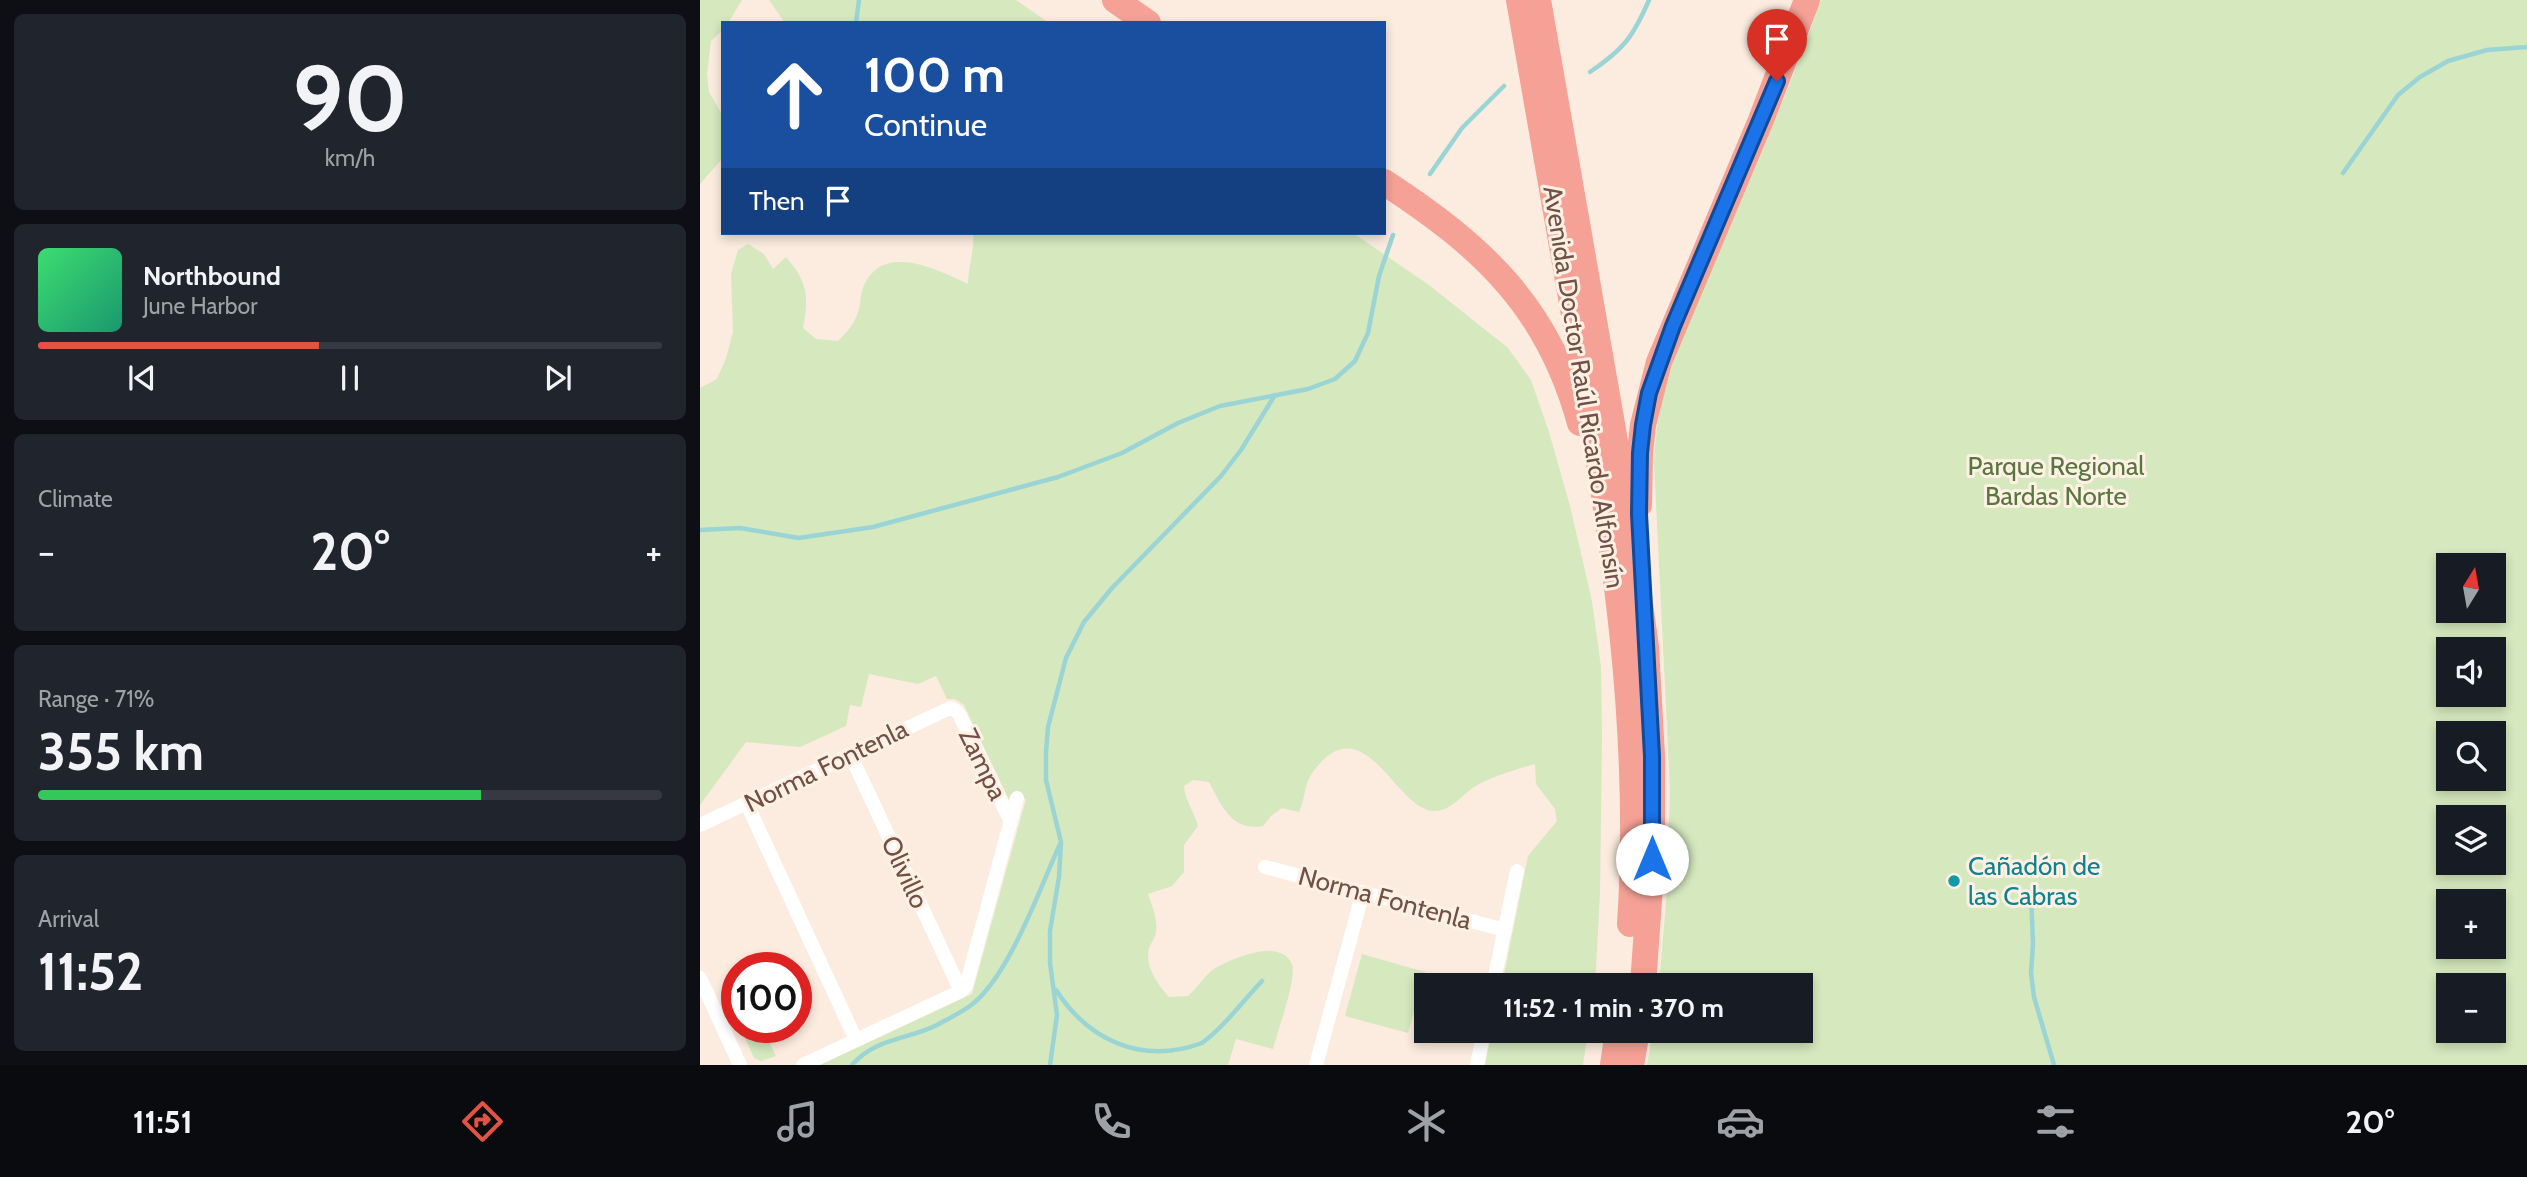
<!DOCTYPE html>
<html lang="en">
<head>
<meta charset="utf-8">
<style>
  body { margin:0; font-family:Cabin,sans-serif; background:#20242c; color:#f1f3f6; height:100vh; display:flex; flex-direction:column; font-size:26px; white-space:nowrap }
  * { box-sizing:border-box; margin:0 }
  p { font-size:23px; color:#9ea1a6 }
  .icon { flex:none; width:38px; height:38px; fill:none; stroke:currentColor; stroke-width:2; stroke-linecap:round; stroke-linejoin:round }
  .map { position:relative; flex:1; overflow:hidden }
  .details { display:flex; flex-direction:column; gap:14px; padding:14px; background:#0d0f14; width:700px }
  .details>* { flex:none }
  .hud { position:absolute; left:21px; top:21px; width:665px; height:214px; border-radius:0px; box-shadow:0 4px 10px #0003; background:#1a4fa0; color:#fff; overflow:hidden }
  .needle { width:46px; rotate:11deg }
  .controls { position:absolute; left:1736px; top:553px; display:grid; gap:14px }
  .controls a { display:grid; place-items:center; width:70px; height:70px; border-radius:0px; background:#171b24; box-shadow:0 4px 10px #0003; font-size:35px }
  .speed { position:absolute; left:21px; top:952px; display:flex; gap:14px; font-size:35px; font-weight:700; text-align:center }
  .speed>* { display:grid; place-content:center; width:91px; height:91px; border-radius:50%; background:#171b24; box-shadow:0 4px 10px #0003; line-height:1 }
  .speed .limit { border:10px solid #d22; background:#fff; color:#111 }
  .pin { position:absolute; display:grid; place-items:center; width:60px; height:60px; color:#fff; margin:-72px -30px; border-radius:50% 50% 50% 0; rotate:-45deg; box-shadow:0 0 7px #0007 }
  .pin .icon { rotate:45deg }
  .me { position:absolute; width:77px; margin:-38px; rotate:0deg; stroke-linejoin:round; filter:drop-shadow(0 0 5px #0008) }
  .turn { display:flex; align-items:center; gap:24px; height:147px; padding:0 28px; font-size:32px }
  .turn .icon { width:91px; height:91px; stroke-width:2.5 }
  .turn b { display:block; font-size:49px; line-height:60px }
  .then { display:flex; align-items:center; height:66px; padding:0 28px; background:#0003; gap:14px; font-size:26px }
  .big { font-size:52px; font-weight:700; line-height:1.1 }
  .details .tile { flex:1; display:flex; flex-direction:column; justify-content:center; gap:10px; min-width:0; padding:0 24px; border-radius:10px; background:#20242c }
  .details .dial { align-items:center; gap:0 }
  .dial b { font-size:91px; line-height:1 }
  .song { display:flex; align-items:center; gap:21px }
  .cover { width:84px; height:84px; border-radius:10px; background:linear-gradient(135deg,hsl(140 70% 55%),hsl(160 70% 35%)) }
  .played { height:7px; border-radius:4px; background:linear-gradient(90deg,#e45245 45%,#363941 45%) }
  .keys { display:flex; justify-content:space-around; direction:ltr }
  .heat { display:flex; justify-content:space-between; align-items:center; font-size:38px; direction:ltr }
  .charge { height:10px; border-radius:5px; background:linear-gradient(90deg,#34c759 71%,#363941 0) }
  .trip { position:absolute; left:714px; top:973px; width:399px; height:70px; border-radius:0px; background:#171b24; box-shadow:0 4px 10px #0003; font-weight:700; line-height:70px; text-align:center }
  .tabs { display:flex; height:112px; justify-content:space-around; align-items:center; background:#090b0e; color:#9ea1a6 }
  .tabs .icon { width:49px; height:49px }
  .tabs .on { color:#e45245 }
  .tabs b { font-size:32px; color:#f1f3f6 }
  main { display:flex; flex:1; min-height:0 }
  .map>svg:first-child { display:block }
  .green { fill:#d5e8be; fill-rule:evenodd }
  .lines { fill:none; stroke-linecap:round; stroke-linejoin:round }
  .stream { stroke:#9bd4d5; stroke-width:4.5 }
  .street { stroke:#fff; stroke-width:14 }
  .highway { stroke:#f5a196; stroke-width:26 }
  .route-casing { stroke:#114b97; stroke-width:18 }
  .route { stroke:#1a73e8; stroke-width:12 }
  .culture-dot { fill:#0f9aa8; stroke:#fff0e4; stroke-width:2.5 }
  .labels { text-anchor:middle; stroke-width:6; stroke-linejoin:round; paint-order:stroke }
  .street-label { font-size:26px; fill:#705047; stroke:#fff0e4 }
  .park-label { font-size:26px; fill:#587740; stroke:#fff0e4 }
  .culture-label { font-size:26px; fill:#0d838f; stroke:#fff0e4; text-anchor:start }
</style>
</head>
<body>
<main>
<section class="details">
<div class="tile dial"><b>90</b><p>km/h</p></div>
<div class="tile">
<div class="song"><i class="cover"></i><div><b>Northbound</b><p>June Harbor</p></div></div>
<div class="played"></div>
<div class="keys"><svg class="icon" aria-label="previous" viewBox="0 0 24 24"><path d="M18 5L8 12l10 7zM5 5v14"/></svg><svg class="icon" aria-label="pause" viewBox="0 0 24 24"><path d="M8 5v14M16 5v14"/></svg><svg class="icon" aria-label="next" viewBox="0 0 24 24"><path d="M6 5l10 7-10 7zM19 5v14"/></svg></div>
</div>
<div class="tile"><p>Climate</p>
<div class="heat"><a>−</a><b class="big">20°</b><a>+</a></div>
</div>
<div class="tile"><p>Range · 71%</p><b class="big">355 km</b><div class="charge"></div></div>
<div class="tile"><p>Arrival</p><b class="big">11:52</b></div>
</section>
<div class="map">
<svg width="1827" height="1065" viewBox="0 0 1827 1065">
  <rect width="100%" height="100%" fill="#fbecdf"/>
  <path class="green" d="M0,0H42L28,23H23V30L11,41L7,74L9,92L23,116V158L0,184Z
    M69,0H316L349,23H85Z
    M1121,0H1827V1065H947L953,1031H1101V985H959L968,878L970,789L954,462C958,375 995,306 1029,229C1062,153 1094,78 1121,0ZM1748,565H1794V611H1748ZM1748,649H1794V695H1748ZM1748,733H1794V779H1748ZM1748,817H1794V863H1748ZM1748,901H1794V947H1748ZM1748,985H1794V1031H1748Z
    M273,233H653L729,285L808,348L831,380L849,432L870,506L892,601L901,667L902,738L900,893L895,985H802L828,856L857,821L855,809L836,784L835,764C817,769 784,779 770,790C760,798 748,812 733,811C696,809 665,707 616,768C602,785 607,795 599,812L582,808L571,816L563,826C532,832 522,806 509,782L493,780L484,786C485,801 494,811 498,826L484,845V872L472,886L448,894C452,906 458,920 456,932C455,938 451,943 449,948C444,965 458,985 469,997L488,996C496,989 507,973 514,969C532,959 582,936 592,965C597,978 577,1033 573,1049L536,1039L528,1065H120L272,994L326,799L311,794L309,800L264,705L255,699H247L236,676L218,684L169,674L161,707L150,705L146,726L100,747L46,742L0,805V388L17,379L26,358L33,332L31,274L38,250L48,244L64,254L73,269L86,257C108,282 109,297 103,328L116,339L138,341C148,331 155,323 159,309C161,302 160,295 163,288C181,241 237,269 268,284C268,266 275,250 273,233Z
    M662,954L725,972L708,1033L645,1016Z
    M40,1027H62L76,1056L61,1061L54,1058Z
    M792,1031H888L883,1065H785Z"/>
  <g class="lines">
    <path class="stream" d="M156,23L159,0
      M890,72C924,49 933,37 949,0
      M1643,173L1698,95L1720,77L1748,61L1787,50L1827,47
      M730,174L762,128L804,86
      M0,530L40,528L99,538L173,527L358,477L422,453L478,423L520,406L608,389L635,379L655,361L668,333L679,276L693,235
      M1331,893L1333,944L1331,973L1334,997L1354,1065
      M356,990C389,1041 442,1065 502,1043C525,1026 542,1002 562,981
      M152,1065C175,1038 207,1040 237,1025C248,1019 260,1013 270,1006C308,979 340,888 360,844
      M350,1065L357,1015L350,963V931L359,877L361,842L346,780V752L348,727L366,658L384,622L412,588L521,476L541,450L575,395"/>
    <path class="street" d="M150,754L261,991
      M47,804L156,1040
      M0,825L250,708L255,710L259,714L311,822
      M565,867L805,930
      M0,978L40,1065
      M793,985L817,871
      M103,1065L261,991L266,986L317,798
      M616,1065L663,892
      M777,1065L784,1031"/>
    <path class="highway" d="M415,0L448,23
      M819,0C840,118 860,237 881,355C914,543 943,733 930,924
      M838,0L926,504L946,647L952,756V858L943,985
      M684,182C782,246 848,306 880,423
      M939,505L940,453L943,425L959,362L1061,120L1107,0
      M913,1065L918,1031
      M931,1065L937,1031"/>
  </g>
  <g class="lines">
    <defs>
      <path id="route" d="M952,859V756L939,514L940,453L943,425L949,393L973,326L1077,81"/>
    </defs>
    <use href="#route" class="route-casing"/>
    <use href="#route" class="route"/>
  </g>
  <circle class="culture-dot" cx="1254" cy="881" r="7"/>
  <g class="labels">
    <g class="street-label">
      <text transform="translate(884 387) rotate(81)" y="9">Avenida Doctor Raúl Ricardo Alfonsín</text>
      <text transform="translate(283 764) rotate(64)" y="9">Zampa</text>
      <text transform="translate(126 766) rotate(-26)" y="9">Norma Fontenla</text>
      <text transform="translate(205 872) rotate(65)" y="9">Olivillo</text>
      <text transform="translate(685 898) rotate(15)" y="9">Norma Fontenla</text>
    </g>
    <g class="park-label">
      <text x="1356" y="475">Parque Regional<tspan x="1356" dy="30">Bardas Norte</tspan></text>
    </g>
    <g class="culture-label">
      <text x="1268" y="875">Cañadón de<tspan x="1268" dy="30">las Cabras</tspan></text>
    </g>
  </g>
</svg>
<div class="controls">
<a><svg class="needle" viewBox="-14 -14 28 28"><path d="M0-13l5 13h-10z" fill="#e53935"/><path d="M0 13l5-13h-10z" fill="#9ea1a6"/></svg></a>
<a><svg class="icon" aria-label="sound" viewBox="0 0 24 24"><path d="M4 9h4l5-4v14l-5-4H4zM17 9q2 3 0 6"/></svg></a>
<a><svg class="icon" aria-label="search" viewBox="0 0 24 24"><circle cx="10" cy="10" r="6"/><path d="M15 15l6 6"/></svg></a>
<a><svg class="icon" aria-label="layers" viewBox="0 0 24 24"><path d="M12 4l9 5-9 5-9-5zM3 14l9 5 9-5"/></svg></a>
<a>+</a>
<a>−</a>
</div>
<div class="speed"><div class="limit">100</div></div>
<div class="pin" style="left:1077px;top:81px;background:#d93025"><svg class="icon" aria-label="arrive" viewBox="0 0 24 24"><path d="M6 21V4h12l-3 4 3 4H6"/></svg></div>
<svg class="me" style="left:952px;top:859px" viewBox="-20 -20 40 40"><circle r="19" fill="#fff"/><path d="M0-13L10 11 0 6-10 11z" fill="#1a73e8"/></svg>
<div class="trip">11:52 · 1 min · 370 m</div>
<div class="hud">
<div class="turn"><svg class="icon" aria-label="ahead" viewBox="0 0 24 24"><path d="M12 20V5M6 11l6-6 6 6"/></svg><div><b>100 m</b>Continue</div></div>
<div class="then">Then<svg class="icon" aria-label="arrive" viewBox="0 0 24 24"><path d="M6 21V4h12l-3 4 3 4H6"/></svg></div>
</div>
</div>
</main>
<nav class="tabs">
<b>11:51</b>
<svg class="icon on" aria-label="directions" viewBox="0 0 24 24"><path d="M12 3l9 9-9 9-9-9zM9 14v-3h6M13 9l2 2-2 2"/></svg>
<svg class="icon" aria-label="music" viewBox="0 0 24 24"><path d="M9 18V5l10-2v13"/><circle cx="6" cy="18" r="3"/><circle cx="16" cy="16" r="3"/></svg>
<svg class="icon" aria-label="phone" viewBox="0 0 24 24"><path d="M5 4h4l2 5-3 2q2 4 5 5l2-3 5 2v4C11 20 4 13 5 4z"/></svg>
<svg class="icon" aria-label="climate" viewBox="0 0 24 24"><path d="M12 3v18M4 7l16 10M4 17L20 7"/></svg>
<svg class="icon" aria-label="car" viewBox="0 0 24 24"><path d="M5 17H2v-5l4-1 3-4h7l3 4 3 1v5h-3M9 17h6M6 11h13"/><circle cx="7" cy="17" r="2"/><circle cx="17" cy="17" r="2"/></svg>
<svg class="icon" aria-label="filters" viewBox="0 0 24 24"><path d="M4 7h16M4 17h16"/><circle cx="9" cy="7" r="2"/><circle cx="15" cy="17" r="2"/></svg>
<b>20°</b>
</nav>
</body>
</html>
